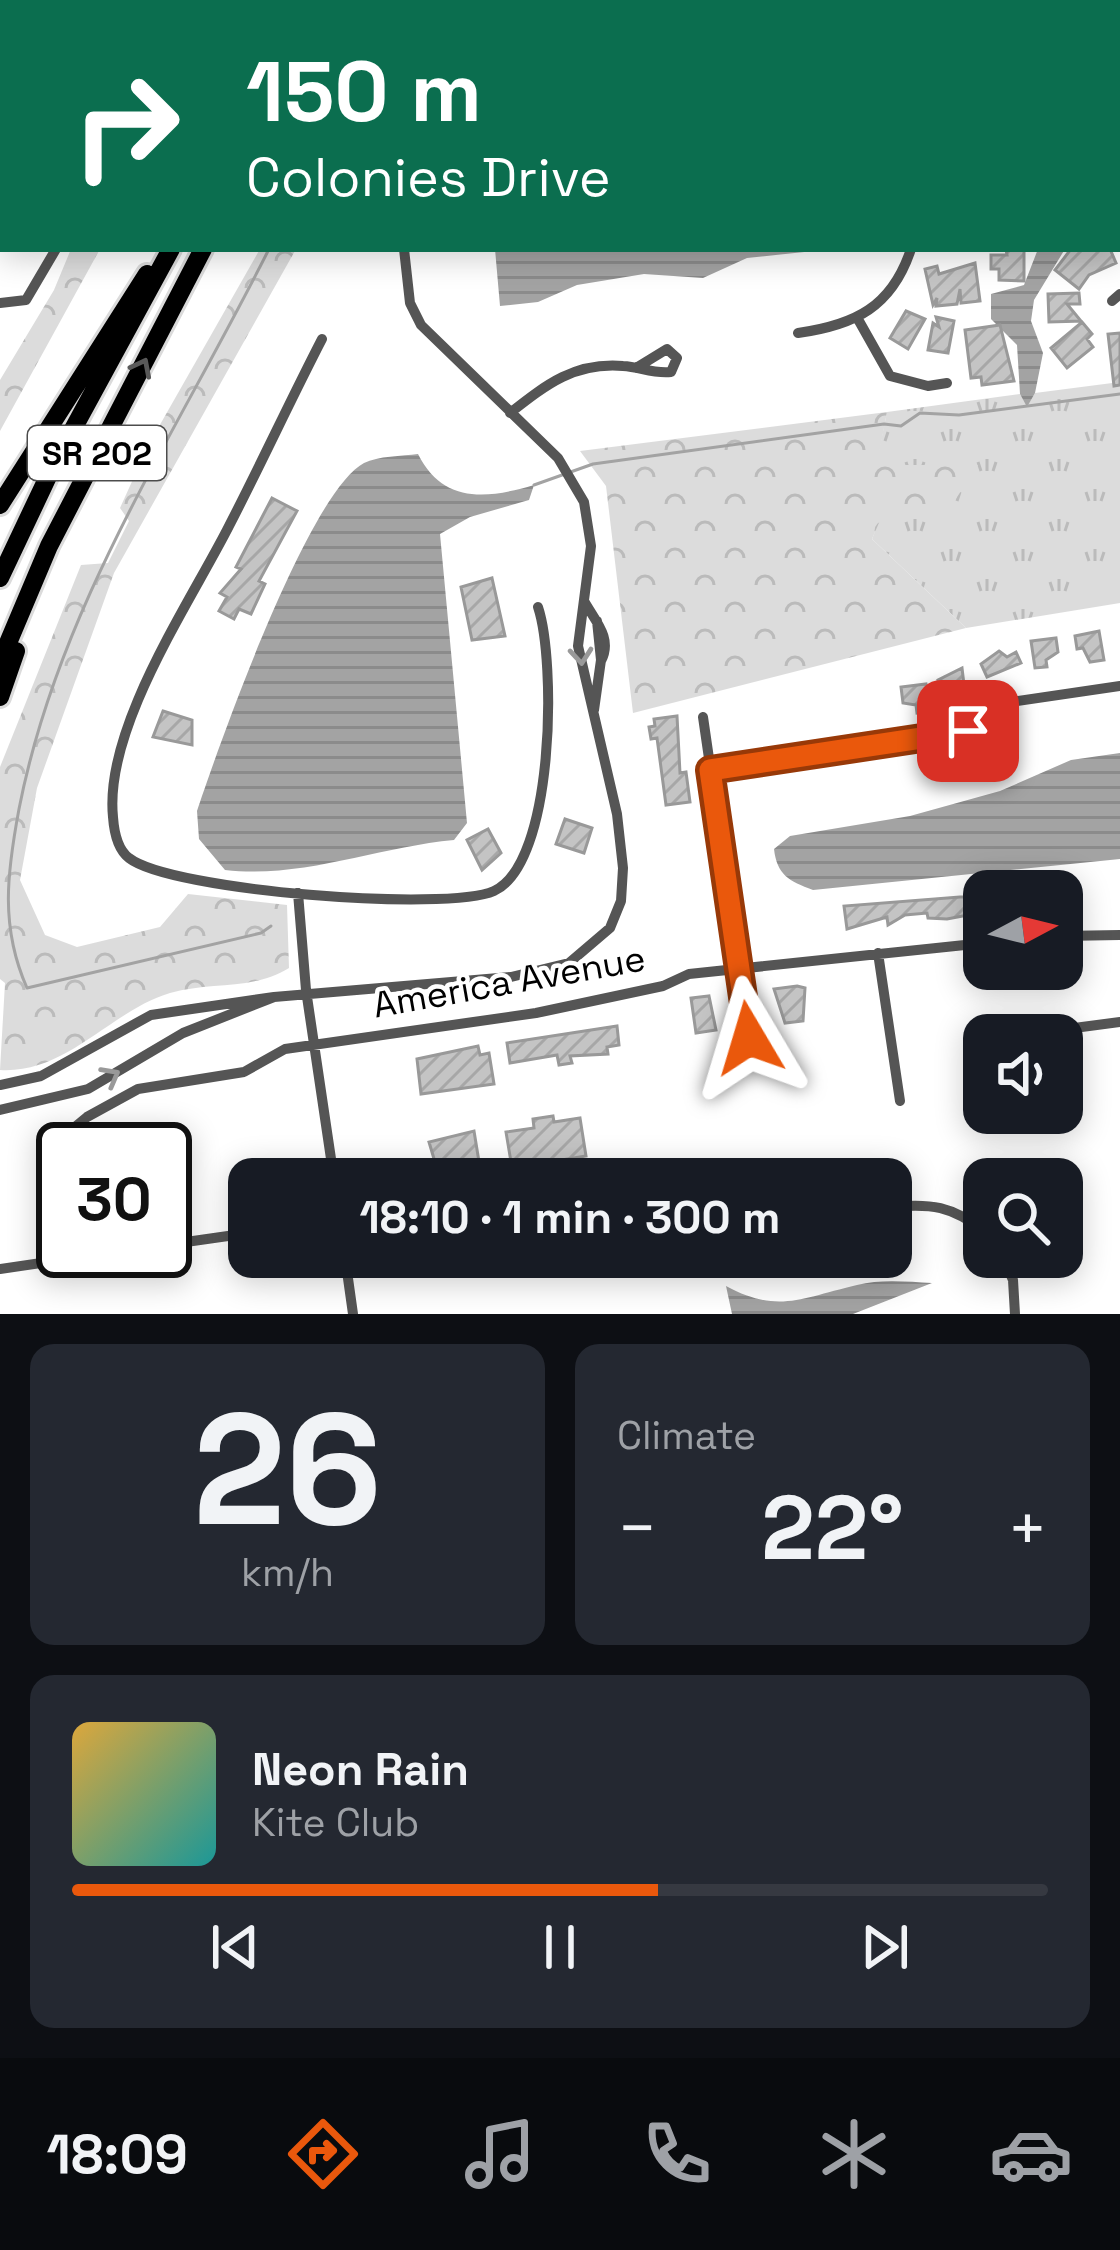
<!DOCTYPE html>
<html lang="en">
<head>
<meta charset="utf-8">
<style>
  body { margin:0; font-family:"Space Grotesk",sans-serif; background:#242831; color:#f1f3f6; height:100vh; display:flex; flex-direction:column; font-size:45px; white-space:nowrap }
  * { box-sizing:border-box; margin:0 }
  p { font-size:39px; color:#9ea1a6 }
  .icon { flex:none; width:66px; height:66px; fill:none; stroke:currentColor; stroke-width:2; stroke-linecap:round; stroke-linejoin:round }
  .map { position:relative; height:1314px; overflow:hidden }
  .details { display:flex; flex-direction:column; gap:30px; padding:30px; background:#0d0f14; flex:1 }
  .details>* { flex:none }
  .guide { position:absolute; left:0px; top:0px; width:1122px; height:252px; box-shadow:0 6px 30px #0003; background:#0b6e4f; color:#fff; overflow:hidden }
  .needle { width:78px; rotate:83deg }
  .tools { position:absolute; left:963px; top:870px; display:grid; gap:24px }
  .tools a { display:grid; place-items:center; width:120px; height:120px; border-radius:24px; background:#171b24; box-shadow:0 6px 30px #0003; font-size:60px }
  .speed { position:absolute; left:36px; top:1122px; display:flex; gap:24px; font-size:60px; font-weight:700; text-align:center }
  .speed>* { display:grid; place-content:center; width:156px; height:156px; border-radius:50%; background:#171b24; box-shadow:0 6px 30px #0003; line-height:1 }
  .speed .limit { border:6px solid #111; border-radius:18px; background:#fff; color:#111 }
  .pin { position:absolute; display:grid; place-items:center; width:102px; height:102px; color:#fff; margin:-51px; border-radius:24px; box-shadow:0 6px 18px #0006 }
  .me { position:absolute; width:132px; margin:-66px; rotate:353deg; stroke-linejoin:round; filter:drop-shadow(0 0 9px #0008) }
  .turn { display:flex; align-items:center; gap:42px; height:252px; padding:0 48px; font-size:54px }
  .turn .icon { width:156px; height:156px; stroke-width:2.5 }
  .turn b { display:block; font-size:84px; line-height:102px }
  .big { font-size:90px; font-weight:700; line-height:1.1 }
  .details .tile { flex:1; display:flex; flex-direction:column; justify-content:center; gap:18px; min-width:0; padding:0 42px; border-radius:24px; background:#242831 }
  .details .dial { align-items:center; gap:0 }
  .dial b { font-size:156px; line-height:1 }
  .song { display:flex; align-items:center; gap:36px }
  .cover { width:144px; height:144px; border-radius:18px; background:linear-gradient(135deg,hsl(40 70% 55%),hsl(180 70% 35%)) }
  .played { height:12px; border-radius:6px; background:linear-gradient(90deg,#ea580c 60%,#363941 60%) }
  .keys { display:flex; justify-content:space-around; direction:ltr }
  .heat { display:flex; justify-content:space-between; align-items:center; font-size:66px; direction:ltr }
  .details .tiles { flex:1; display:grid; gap:30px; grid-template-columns:1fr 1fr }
  .tile:last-child { grid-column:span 2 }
  .trip { position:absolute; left:228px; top:1158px; width:684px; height:120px; border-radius:24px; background:#171b24; box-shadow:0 6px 30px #0003; font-weight:700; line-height:120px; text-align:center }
  .dock { display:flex; height:192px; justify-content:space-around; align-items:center; background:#090b0e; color:#9ea1a6 }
  .dock .icon { width:84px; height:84px }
  .dock .current { color:#ea580c }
  .dock b { font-size:54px; color:#f1f3f6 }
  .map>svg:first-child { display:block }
  .grass { fill:url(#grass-tufts) }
  .forest { fill:url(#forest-crowns) }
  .wetland { fill:url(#wetland-marsh) }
  .water { fill:url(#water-rules) }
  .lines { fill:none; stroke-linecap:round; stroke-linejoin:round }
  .stream { stroke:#a3a3a3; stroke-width:3 }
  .building { fill:url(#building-hatch); stroke:#999; stroke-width:3 }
  .motorway-casing { stroke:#dbdbdb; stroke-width:24 }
  .service { stroke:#555; stroke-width:4.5 }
  .minor { stroke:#555; stroke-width:10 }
  .motorway { stroke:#000; stroke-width:18 }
  .oneway { stroke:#595959 }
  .oneway2 { stroke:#999 }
  .route-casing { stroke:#983908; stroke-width:30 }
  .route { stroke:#ea580c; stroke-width:21 }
  .labels { text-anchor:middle; stroke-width:9; stroke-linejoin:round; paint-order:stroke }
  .shield { fill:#fff; stroke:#4c4c4c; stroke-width:3 }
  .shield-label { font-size:33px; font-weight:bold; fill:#000 }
  .street-label { font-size:36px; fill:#000; stroke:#fff }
</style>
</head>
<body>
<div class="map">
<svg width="1120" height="1314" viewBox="0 0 1120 1314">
  <defs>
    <pattern id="grass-tufts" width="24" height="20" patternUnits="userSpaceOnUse" patternTransform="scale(3)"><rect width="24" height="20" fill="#dcdcdc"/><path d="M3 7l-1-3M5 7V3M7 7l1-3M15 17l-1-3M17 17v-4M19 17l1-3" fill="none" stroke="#bbb"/></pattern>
    <pattern id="forest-crowns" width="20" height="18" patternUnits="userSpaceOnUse" patternTransform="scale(3)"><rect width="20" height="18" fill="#dcdcdc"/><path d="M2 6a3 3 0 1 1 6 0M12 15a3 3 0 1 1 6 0" fill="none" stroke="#bbb"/></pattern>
    <pattern id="wetland-marsh" width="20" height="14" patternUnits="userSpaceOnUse" patternTransform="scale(3)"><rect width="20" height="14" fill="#dcdcdc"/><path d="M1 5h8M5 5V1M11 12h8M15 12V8" fill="none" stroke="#bbb"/></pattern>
    <pattern id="water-rules" width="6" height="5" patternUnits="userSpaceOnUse" patternTransform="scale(3)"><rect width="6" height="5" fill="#a3a3a3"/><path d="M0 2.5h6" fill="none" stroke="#8b8b8b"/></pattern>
    <pattern id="building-hatch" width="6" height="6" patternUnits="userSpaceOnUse" patternTransform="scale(3)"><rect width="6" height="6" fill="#c4c4c4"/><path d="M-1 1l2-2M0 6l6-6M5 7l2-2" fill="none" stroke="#a7a7a7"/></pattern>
  </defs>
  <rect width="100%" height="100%" fill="#fff"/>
  <path class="grass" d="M1120,382V603L966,628L872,539L880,518L977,465H876L887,412L1020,394L1027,406L1035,393Z"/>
  <path class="forest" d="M71,249H100L0,431V380L54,290Z
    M260,249H296L114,573L37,788L20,880L45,935L77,947L160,927L188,894L287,905L289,968C251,991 212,981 170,993C110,1011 67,1074 0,1070L5,983L0,979V767L81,565L108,563L129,521L120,508L149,444Z
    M887,412L877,465H978L944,517L881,518L872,539L966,628L633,713L606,486L580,451Z"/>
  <path class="wetland" d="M0,0H190L3,3V28Z"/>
  <path class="water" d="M495,249H833L747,258L703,278L644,274L577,285L538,302L500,306Z
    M1038,249H1065L1034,300L1031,321L1043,353L1035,393L1027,407L1020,394L1017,345L991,319V294L1024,285Z
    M418,454C443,504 487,499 534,485L529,500L470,517L440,534L467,823L454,840C378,847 302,879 225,870L199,839L197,811C219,745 308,493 364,463C378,456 402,456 418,454Z
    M1120,753V859L813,890C789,881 777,875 774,849L790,836L910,816L1000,791L1071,760Z
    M932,1283L853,1314H732L726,1286C778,1314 801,1298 857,1285C881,1279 908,1282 932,1283Z"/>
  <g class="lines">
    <path class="stream" d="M1119,48L1120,46
      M269,249C177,433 59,604 19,809C7,873 0,927 27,988L261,933L271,926
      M534,485L593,464L884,424L901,426L920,413L959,415L1120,394"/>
  </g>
  <path class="building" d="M1006,249H1024V281L999,280V269H991V255H1007Z
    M1071,249H1110L1116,263L1089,275L1079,289L1055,270Z
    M975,263L980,301L961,303L960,289L957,304L936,306L937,298L933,305L925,269L937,266L939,274Z
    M1079,293L1080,304H1067L1081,321L1049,322L1048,294Z
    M906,311L925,319L908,349L890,338Z
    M936,317L954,321L948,353L928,350L933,323L939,327Z
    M1082,322L1092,334L1087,339L1093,347L1067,368L1051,348Z
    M1000,325L1014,381L982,385L981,377L971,378L965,330Z
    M1120,333V385L1114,386L1108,334Z
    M272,498L297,511L259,581L265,584L251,614L239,609L234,619L219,611L227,597L220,593L241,569L236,567Z
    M492,578L505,636L472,640L461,587Z
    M1099,631L1104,660L1090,662L1083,648L1077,649L1075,636Z
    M1056,638L1058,652L1046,660L1047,667L1035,668L1031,641Z
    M999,651L1007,657L1016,652L1021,663L987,677L981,664Z
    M962,668L965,693L958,696L960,703L947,708L938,680Z
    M926,684L930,711L917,713L916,705L903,703L901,687Z
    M163,711L192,720V745L153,737Z
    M677,716L680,773L686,772L690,802L666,805L657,738L651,739L649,727L655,726L654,719Z
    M565,819L592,828L584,853L556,844Z
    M488,829L501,853L482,870L467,840Z
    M960,897H984V912L947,919L928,918L927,913L905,915L888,925L887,917L847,929L844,906Z
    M797,986L805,988L803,1021L785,1023L774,989Z
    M709,996L716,1030L696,1033L691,998Z
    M617,1026L619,1045L607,1047L608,1054L570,1056L572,1063L559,1065L557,1055L510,1063L507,1043Z
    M478,1046L480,1055L489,1053L494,1084L421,1094L417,1059Z
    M553,1116L554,1122L580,1118L586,1156L512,1168L506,1132L534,1128L533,1119Z
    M474,1131L480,1168L471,1169L472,1175L440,1179L429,1142Z"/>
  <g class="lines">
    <defs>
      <path id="motorway" d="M276,3L277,0
        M310,3L311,0
        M0,505L147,274
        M0,578L53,466L171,249
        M0,662L49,546L203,249
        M0,697L16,651"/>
    </defs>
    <use href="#motorway" class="motorway-casing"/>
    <path class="service" d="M455,0L457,3
      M409,3L410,0"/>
    <path class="minor" d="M1031,0L1061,3
      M903,3L928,0
      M1119,13H1120
      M0,114L3,115
      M1112,301L1120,294
      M0,303L26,300L56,249
      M859,321L890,376L928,386L947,383
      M798,333C855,325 892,307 911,249
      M322,339C290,401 261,464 229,526C190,603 104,728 113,817C114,831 117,849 129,858C171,891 447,912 494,891C555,863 556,661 538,607
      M510,413C547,384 575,362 623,366C640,367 653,374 671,372L677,358L667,349L636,368
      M584,601C595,621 613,638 601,661
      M594,710L601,660L597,621
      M703,717L752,1055
      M710,770L957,735L1011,702L1120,686
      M298,893L306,990L334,1179
      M1062,936L1120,935
      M878,953L900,1101
      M274,997L511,977L569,963L610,928L621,901L623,868L617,814L578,646L591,546L584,502L558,458L421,325L410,303L404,249
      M1044,1032L1120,1022
      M0,1085L41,1076L151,1015L274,997L183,1033L88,1089L0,1110
      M64,1136L87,1117L138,1089L244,1072L285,1049L536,1013L663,986L689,974L984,943
      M636,1179L680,1173
      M891,1207C931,1203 952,1206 984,1231
      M165,1245L249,1233
      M345,1257L353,1314
      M1003,1257L1013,1280L1015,1314
      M0,1269L123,1251"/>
    <use href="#motorway" class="motorway"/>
  </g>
  <defs><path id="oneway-chevron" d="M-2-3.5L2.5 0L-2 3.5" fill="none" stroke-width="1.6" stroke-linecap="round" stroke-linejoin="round" transform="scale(3)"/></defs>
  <use class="oneway" href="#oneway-chevron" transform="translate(142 367) rotate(-63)"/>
  <g class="oneway2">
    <use href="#oneway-chevron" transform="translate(581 656) rotate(85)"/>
    <use href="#oneway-chevron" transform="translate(111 1076) rotate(-29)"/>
  </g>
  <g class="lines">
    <defs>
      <path id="route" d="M749,1038L710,770L968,731"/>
    </defs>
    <use href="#route" class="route-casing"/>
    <use href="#route" class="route"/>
  </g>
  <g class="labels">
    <rect class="shield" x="28" y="426" width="138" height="54" rx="9"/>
    <g class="shield-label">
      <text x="97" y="465">SR 202</text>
    </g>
    <g class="street-label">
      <text transform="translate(509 981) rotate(-10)" y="13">America Avenue</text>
    </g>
  </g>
</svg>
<div class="tools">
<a><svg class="needle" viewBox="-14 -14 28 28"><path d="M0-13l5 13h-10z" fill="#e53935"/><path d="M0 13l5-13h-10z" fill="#9ea1a6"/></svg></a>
<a><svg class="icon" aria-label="sound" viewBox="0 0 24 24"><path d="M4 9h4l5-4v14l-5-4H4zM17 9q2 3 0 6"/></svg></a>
<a><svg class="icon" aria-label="search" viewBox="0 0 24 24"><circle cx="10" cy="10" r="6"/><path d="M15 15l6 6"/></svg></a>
</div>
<div class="speed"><div class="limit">30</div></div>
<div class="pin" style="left:968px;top:731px;background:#d93025"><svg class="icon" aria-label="arrive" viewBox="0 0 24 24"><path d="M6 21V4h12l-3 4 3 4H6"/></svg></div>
<svg class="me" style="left:749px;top:1038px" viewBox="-20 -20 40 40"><path d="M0-17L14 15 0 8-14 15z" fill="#ea580c" stroke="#fff" stroke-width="4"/></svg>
<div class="trip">18:10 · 1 min · 300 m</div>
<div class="guide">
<div class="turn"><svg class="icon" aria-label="right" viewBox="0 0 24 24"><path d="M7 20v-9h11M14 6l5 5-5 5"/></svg><div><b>150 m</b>Colonies Drive</div></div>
</div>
</div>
<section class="details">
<div class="tiles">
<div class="tile dial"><b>26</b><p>km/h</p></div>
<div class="tile"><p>Climate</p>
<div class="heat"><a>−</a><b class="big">22°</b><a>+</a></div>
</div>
<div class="tile">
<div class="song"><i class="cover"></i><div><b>Neon Rain</b><p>Kite Club</p></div></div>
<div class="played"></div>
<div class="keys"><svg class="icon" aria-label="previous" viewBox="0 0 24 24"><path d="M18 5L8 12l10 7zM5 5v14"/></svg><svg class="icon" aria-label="pause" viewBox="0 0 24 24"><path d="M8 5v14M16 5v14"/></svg><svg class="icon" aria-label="next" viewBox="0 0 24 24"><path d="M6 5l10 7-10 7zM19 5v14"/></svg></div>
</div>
</div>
</section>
<nav class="dock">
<b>18:09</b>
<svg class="icon current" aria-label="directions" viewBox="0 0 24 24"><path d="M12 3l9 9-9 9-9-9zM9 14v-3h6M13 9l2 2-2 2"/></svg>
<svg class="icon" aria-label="music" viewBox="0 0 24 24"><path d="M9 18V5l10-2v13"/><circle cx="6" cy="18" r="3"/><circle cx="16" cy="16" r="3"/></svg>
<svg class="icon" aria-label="phone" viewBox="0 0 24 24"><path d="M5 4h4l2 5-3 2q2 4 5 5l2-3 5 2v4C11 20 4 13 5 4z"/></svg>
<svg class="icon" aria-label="climate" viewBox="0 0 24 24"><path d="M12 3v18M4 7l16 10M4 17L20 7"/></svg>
<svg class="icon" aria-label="car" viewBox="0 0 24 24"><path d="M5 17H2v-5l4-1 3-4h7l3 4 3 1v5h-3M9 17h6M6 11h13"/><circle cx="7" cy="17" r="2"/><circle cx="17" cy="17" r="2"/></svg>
</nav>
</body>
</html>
